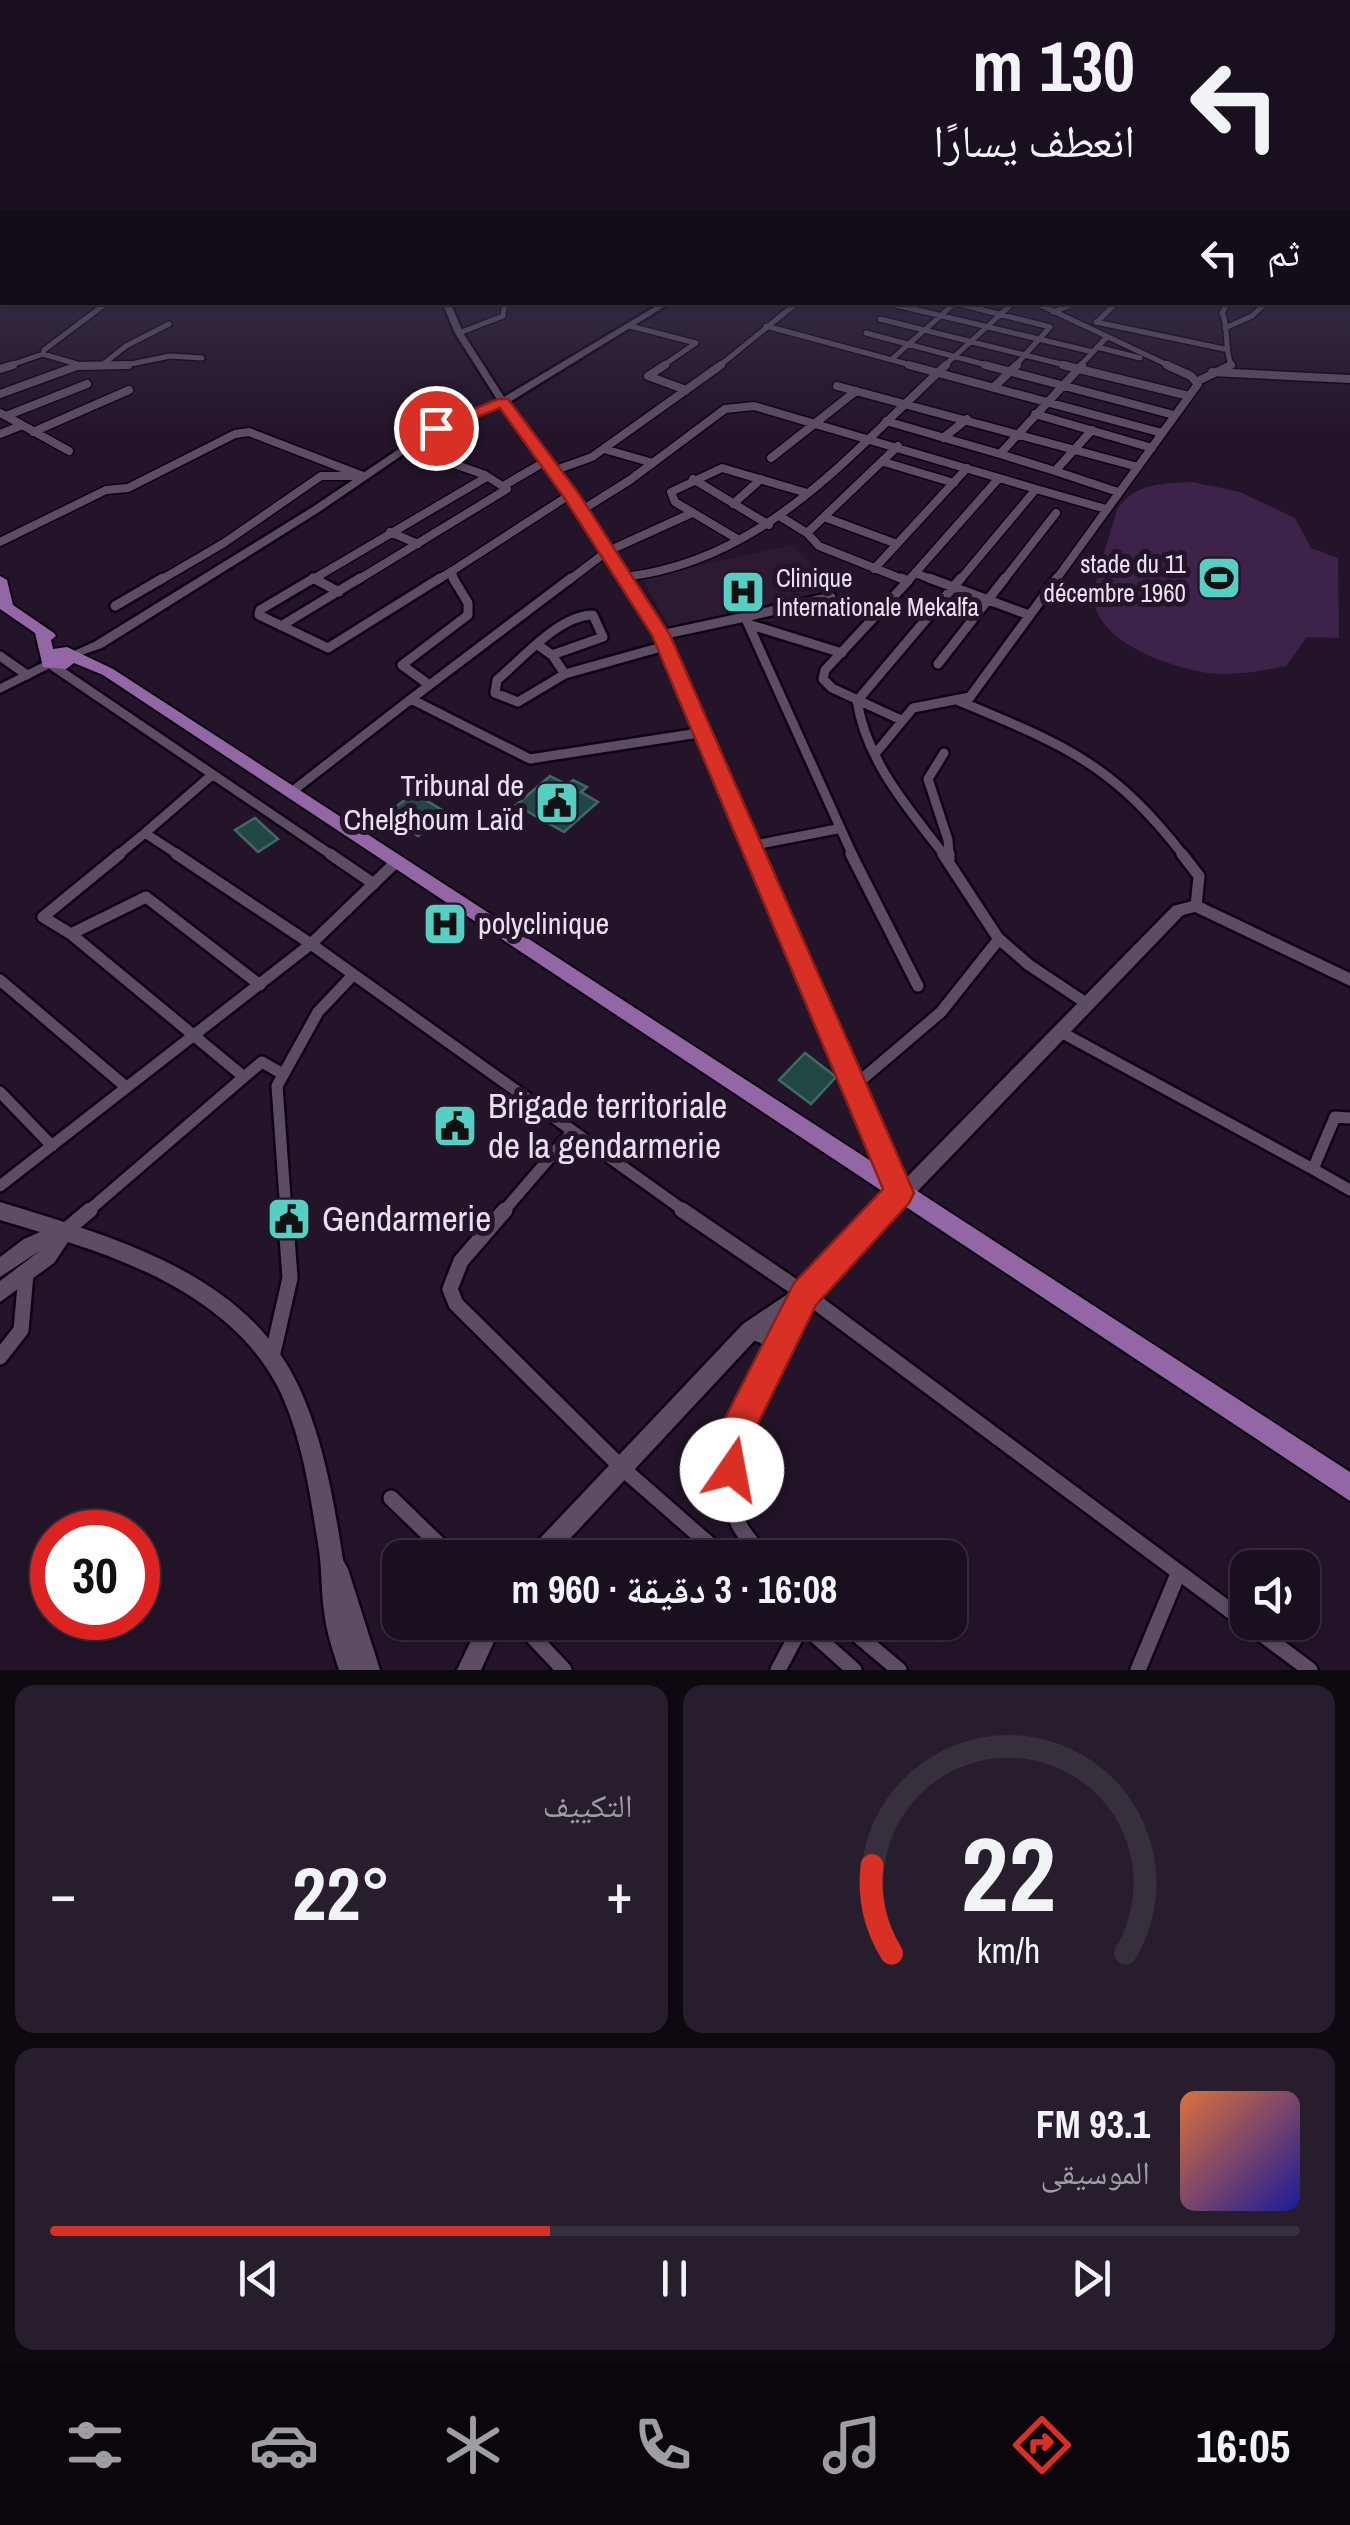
<!DOCTYPE html>
<html lang="ar">
<head>
<meta charset="utf-8">
<style>
  body { margin:0; font-family:"Archivo Narrow","Noto Naskh Arabic",sans-serif; background:#271d2c; color:#f1f3f6; direction:rtl; height:100vh; display:flex; flex-direction:column; font-size:38px; white-space:nowrap }
  * { box-sizing:border-box; margin:0 }
  p { font-size:32px; color:#9f9ca4 }
  .icon { flex:none; width:55px; height:55px; fill:none; stroke:currentColor; stroke-width:2; stroke-linecap:round; stroke-linejoin:round }
  .map { position:relative; height:1670px; overflow:hidden; direction:ltr }
  .panel { display:flex; flex-direction:column; gap:15px; padding:15px; background:#0e0811; flex:1 }
  .panel>* { flex:none }
  .guide { position:absolute; left:0px; top:0px; width:1350px; height:305px; box-shadow:0 2px 8px #0004,0 0 0 2px #382f3d; direction:rtl; background:#1a0f1f; color:#f1f3f6; overflow:hidden }
  .controls { position:absolute; left:1230px; top:1550px; display:grid; gap:20px }
  .controls a { display:grid; place-items:center; width:90px; height:90px; border-radius:20px; background:#1a0f1f; box-shadow:0 2px 8px #0004,0 0 0 2px #382f3d; font-size:50px }
  .speed { position:absolute; left:30px; top:1510px; display:flex; gap:20px; font-size:50px; font-weight:700; text-align:center }
  .speed>* { display:grid; place-content:center; width:130px; height:130px; border-radius:50%; background:#1a0f1f; box-shadow:0 2px 8px #0004,0 0 0 2px #382f3d; line-height:1 }
  .speed .limit { border:15px solid #d22; background:#fff; color:#111 }
  .pin { position:absolute; display:grid; place-items:center; width:85px; height:85px; color:#fff; margin:-42px; border:5px solid #fff; border-radius:50%; box-shadow:0 2px 10px #0007 }
  .me { position:absolute; width:110px; margin:-55px; rotate:12deg; stroke-linejoin:round; filter:drop-shadow(0 0 8px #0008) }
  .turn { display:flex; align-items:center; gap:35px; height:210px; padding:0 50px; font-size:45px }
  .turn .icon { width:130px; height:130px; stroke-width:2.5 }
  .turn b { display:block; font-size:70px; line-height:85px }
  .then { display:flex; align-items:center; height:95px; padding:0 50px; background:#0003; gap:20px; font-size:38px }
  .big { font-size:75px; font-weight:700; line-height:1.1 }
  .panel .widget { flex:1; display:flex; flex-direction:column; justify-content:center; gap:15px; min-width:0; padding:0 35px; border-radius:20px; background:#271d2c }
  .panel .dial { align-items:center; gap:0 }
  .dial svg { height:260px; overflow:visible; fill:none; stroke:#382f3d; stroke-width:7; stroke-linecap:round; text-anchor:middle }
  .dial text { fill:#f1f3f6; stroke:none }
  .song { display:flex; align-items:center; gap:30px }
  .cover { width:120px; height:120px; border-radius:15px; background:linear-gradient(135deg,hsl(20 70% 55%),hsl(240 70% 35%)) }
  .played { height:10px; border-radius:5px; background:linear-gradient(90deg,#d93025 40%,#382f3d 40%) }
  .keys { display:flex; justify-content:space-around; direction:ltr }
  .heat { display:flex; justify-content:space-between; align-items:center; font-size:55px; direction:ltr }
  .panel .tiles { flex:1; display:grid; gap:15px; grid-template-columns:1fr 1fr }
  .widget:last-child { grid-column:span 2 }
  .trip { position:absolute; left:382px; top:1540px; width:585px; height:100px; border-radius:20px; background:#1a0f1f; box-shadow:0 2px 8px #0004,0 0 0 2px #382f3d; font-weight:700; line-height:100px; text-align:center; direction:rtl }
  .menu { display:flex; height:160px; justify-content:space-around; align-items:center; background:#0a060c; color:#9f9ca4 }
  .menu .icon { width:70px; height:70px }
  .menu .current { color:#d93025 }
  .menu b { font-size:45px; color:#f1f3f6 }
  .map>svg:first-child { display:block }
  .built { fill:#2c1934 }
  .green { fill:#3d2249 }
  .building { fill:#214743; stroke:#426965; stroke-width:2.5 }
  .lines { fill:none; stroke-linecap:round; stroke-linejoin:round }
  .minor-far4-casing { stroke:#0c0211; stroke-width:8 }
  .minor-far3-casing { stroke:#0c0211; stroke-width:11 }
  .minor-far2-casing { stroke:#0c0211; stroke-width:14 }
  .minor-far1-casing { stroke:#0c0211; stroke-width:16 }
  .minor-casing { stroke:#0c0211; stroke-width:20 }
  .tertiary-casing { stroke:#0c0211; stroke-width:5 }
  .primary-casing { stroke:#0c0211; stroke-width:4 }
  .minor-far4 { stroke:#5c4c64; stroke-width:5 }
  .minor-far3 { stroke:#5c4c64; stroke-width:8 }
  .minor-far2 { stroke:#5c4c64; stroke-width:9 }
  .minor-far1 { stroke:#5c4c64; stroke-width:11 }
  .minor { stroke:#5c4c64; stroke-width:15 }
  .tertiary { fill:#5c4c64; fill-rule:evenodd }
  .primary { fill:#9367a6; fill-rule:evenodd }
  .route { fill:#d93025; stroke:#8d1f18; stroke-width:2.5 }
  .labels { text-anchor:middle; stroke-width:10; stroke-linejoin:round; paint-order:stroke }
  .far-poi-label { font-size:25px; fill:#eae0ef; stroke:#231429; text-anchor:end }
  .poi-label { font-size:30px; fill:#eae0ef; stroke:#231429; text-anchor:end }
  .near-poi-label { font-size:35px; fill:#eae0ef; stroke:#231429; text-anchor:start }
</style>
</head>
<body>
<div class="map">
<svg width="1350" height="1670" viewBox="0 0 1350 1670">
  <rect width="100%" height="100%" fill="#231429"/>
  <path class="built" d="M792,545L850,606L779,621L719,622L672,633L642,578Z"/>
  <path class="green" d="M1192,482L1240,492L1295,518L1311,548L1338,558L1339,638L1307,637L1286,666C1261,671 1234,676 1209,673C1173,668 1096,643 1094,598C1094,579 1112,530 1117,509C1135,483 1163,483 1192,482Z"/>
  <path class="building" d="M550,776L568,785L573,780L587,787L581,792L598,802L564,832L516,805Z
    M414,793L447,813L418,836L385,815Z
    M255,818L278,839L258,852L235,830Z
    M805,1053L836,1077L811,1104L779,1080Z"/>
  <g class="lines">
    <defs>
      <path id="minor-far4" d="M1034,302L1172,367
        M1128,302H1159
        M896,305L1093,352
        M1053,312L1079,302
        M880,319L1073,367
        M1096,322L1224,349
        M1097,322L1117,302
        M630,326L696,343L661,367
        M766,326L918,367
        M1225,328L1252,316L1267,302
        M459,333L503,316L505,302
        M866,333L994,367
        M1097,347L1140,358
        M892,359L955,303L1050,327L1014,367
        M77,364L43,354L44,350L108,302
        M102,365L126,346L169,324
        M5,367L43,354
        M74,367L121,366L170,356L202,358
        M718,367L798,302
        M943,367L1014,302
        M1079,367L1107,337
        M1227,367L1231,365C1224,347 1229,325 1222,313L1228,302"/>
      <path id="minor-far3" d="M665,365L648,376L686,390
        M909,365L1162,433
        M985,365L1174,415
        M1063,365L1189,396
        M0,369L13,365
        M1212,372L1350,379
        M1198,381L1231,365
        M837,386L1138,467
        M995,386L1017,365
        M0,394L77,366L128,365
        M0,413L6,416L87,384
        M1035,414L1152,448
        M6,416L69,451
        M886,421L1000,454L1082,365
        M1092,430L1055,471L1118,492
        M33,432L129,390
        M0,434L20,426
        M943,438L967,419
        M604,449L653,463
        M1000,454L1055,471
        M771,458L856,391
        M884,462L954,483
        M553,471L592,457L721,365
        M999,478L1036,489
        M693,479L769,525
        M505,485L546,461
        M733,504L761,479
        M579,512L630,480L725,409L754,406L999,478L908,581
        M781,517L807,533L819,546L907,581
        M824,517L897,544
        M390,532L418,544
        M807,533L898,446
        M739,540L675,502L671,492L722,468L807,493
        M0,542L106,490L128,488L235,434L249,432L363,476
        M874,569L967,468
        M915,573L936,581
        M624,577C764,561 849,455 946,365
        M313,578L318,581
        M159,581L224,543L321,476H357
        M310,581L485,478
        M356,581L507,489L485,475L407,447
        M436,581L452,571
        M454,581L452,571L571,494
        M568,581L606,552L692,513
        M959,581L1036,489L1106,509
        M1003,581L1056,513
        M1055,581L1198,384L1191,376L1167,365"/>
      <path id="minor-far2" d="M313,578L339,592
        M314,578L260,610L259,615L328,648L440,578
        M901,578L908,581L825,670L823,679L832,688L901,720
        M929,578L1029,615
        M115,606L163,578
        M745,617L831,597
        M748,624L842,653
        M281,626L360,578
        M661,635L745,617L853,856
        M538,645L552,655L565,674L665,646
        M552,655L603,637L593,615C559,615 522,659 497,680L495,693L518,702L565,674
        M0,656L27,675
        M938,664L1005,578
        M53,666L333,856
        M428,684L402,665L468,615V603L453,578
        M411,699L571,578
        M959,701C1064,745 1112,763 1184,856
        M944,753L928,779L948,840L949,856
        M875,754L913,708L970,697L1057,578
        M290,793L411,699L530,759L705,732
        M750,846L837,829
        M117,856L145,833
        M180,856L145,833L212,775
        M945,856C908,808 867,762 857,701L961,578"/>
      <path id="minor-far1" d="M176,854L311,944L686,1212
        M330,854L374,884
        M851,854L918,986
        M943,854L998,938L1029,965L1086,1003
        M949,854V860
        M1182,854L1199,876L1196,906
        M71,934L43,917L120,854
        M0,980L126,1087
        M260,985L146,897L71,934L244,1077L262,1062L281,1073
        M1059,1031L1313,1169
        M853,1087L941,1012L999,939
        M0,1092L52,1146
        M1350,1118L1335,1117L1313,1169L1350,1190
        M0,1186L311,944L395,863
        M87,1212L244,1077
        M286,1212L277,1086L318,1012L353,975
        M503,1212L571,1133"/>
      <path id="minor" d="M505,1210L461,1261L450,1289L456,1304L622,1468L725,1558
        M682,1210L805,1294L1310,1670
        M65,1231L90,1210
        M753,1332L766,1337L776,1358
        M0,1357L21,1330L26,1274
        M272,1357L290,1278L285,1210
        M391,1498L453,1558
        M765,1558C756,1547 742,1534 737,1520C708,1445 770,1365 802,1301
        M519,1622L564,1670
        M800,1622L854,1670
        M842,1622L899,1670
        M778,1670L802,1625
        M1138,1670L1178,1574"/>
      <path id="tertiary" d="M442,302H450L463,333L504,397L663,302H672L508,403L576,494L667,635L903,1181L1173,906L1196,900L1201,902L1350,973V986L1195,912L1183,915L812,1301L757,1338L552,1558H526L529,1550L743,1324L798,1287L891,1193L655,635L567,495L501,406L439,430L319,512L102,648L73,658L67,654L94,642L311,508L433,426L498,401L455,333Z
        M48,660L54,664L52,667L0,693V684Z
        M0,1202C109,1236 243,1271 297,1383C323,1437 334,1501 343,1560L348,1569L380,1670H339C333,1651 326,1631 324,1611C321,1590 322,1570 319,1550C311,1500 304,1447 284,1400C247,1313 153,1269 68,1242L54,1263L0,1302V1281L41,1250L0,1277V1257L24,1239L40,1232L0,1220Z
        M480,1622H503L481,1670H457Z"/>
      <path id="primary" d="M0,576L7,580L13,605L54,633L56,636L51,640L53,649L67,647L113,669L1350,1472V1501L103,675L74,663L66,669L43,667L35,633L0,609Z"/>
    </defs>
    <use href="#minor-far4" class="minor-far4-casing"/>
    <use href="#minor-far3" class="minor-far3-casing"/>
    <use href="#minor-far2" class="minor-far2-casing"/>
    <use href="#minor-far1" class="minor-far1-casing"/>
    <use href="#minor" class="minor-casing"/>
    <use href="#tertiary" class="tertiary-casing"/>
    <use href="#primary" class="primary-casing"/>
    <use href="#minor-far4" class="minor-far4"/>
    <use href="#minor-far3" class="minor-far3"/>
    <use href="#minor-far2" class="minor-far2"/>
    <use href="#minor-far1" class="minor-far1"/>
    <use href="#minor" class="minor"/>
    <use href="#tertiary" class="tertiary"/>
    <use href="#primary" class="primary"/>
  </g>
  <linearGradient id="sky" x2="0" y2="1"><stop stop-color="#130b17"/><stop offset="0.46" stop-color="#3f3a54"/><stop offset="1" stop-color="#3f3a54" stop-opacity="0"/></linearGradient>
  <rect width="1350" height="434" fill="url(#sky)"/>
  <path class="route" d="M498,399H508L579,494L670,635L914,1193L909,1203L816,1305L749,1442V1470L744,1483L732,1488L719,1483C712,1465 712,1446 720,1428L794,1283L883,1189L652,635L563,496L500,408L441,431L428,428Z"/>
  <defs>
    <symbol id="stadium-square" viewBox="-11 -11 22 22"><rect x="-9" y="-9" width="18" height="18" rx="4" fill="#57cec2" stroke="#231429"/><path d="M0-5a6.5 5 0 1 0 0 10a6.5 5 0 1 0 0-10ZM-3.5-1.8h7v3.6h-7Z" fill="#111"/></symbol>
    <symbol id="hospital-square" viewBox="-11 -11 22 22"><rect x="-9" y="-9" width="18" height="18" rx="4" fill="#57cec2" stroke="#231429"/><path d="M-5-5h3v3.5h4V-5h3V5h-3V1.5h-4V5h-3Z" fill="#111"/></symbol>
    <symbol id="civic-square" viewBox="-11 -11 22 22"><rect x="-9" y="-9" width="18" height="18" rx="4" fill="#57cec2" stroke="#231429"/><path d="M-.6-6.5H3V-4.5H.6V-3L4-1V1h2V6H-6V1h2V-1L-.6-3ZM-1.2 2.5V6h2.4V2.5Z" fill="#111"/></symbol>
  </defs>
  <g fill-rule="evenodd">
    <use href="#stadium-square" x="1194" y="553" width="50" height="50"/>
    <use href="#hospital-square" x="718" y="567" width="50" height="50"/>
    <use href="#civic-square" x="532" y="778" width="50" height="50"/>
    <use href="#hospital-square" x="420" y="899" width="50" height="50"/>
    <use href="#civic-square" x="430" y="1101" width="50" height="50"/>
    <use href="#civic-square" x="264" y="1194" width="50" height="50"/>
  </g>
  <g class="labels">
    <g class="far-poi-label">
      <text x="1186" y="573">stade du 11<tspan x="1186" dy="29">décembre 1960</tspan></text>
      <text x="776" y="587" text-anchor="start">Clinique<tspan x="776" dy="29">Internationale Mekalfa</tspan></text>
    </g>
    <g class="poi-label">
      <text x="524" y="796">Tribunal de<tspan x="524" dy="34">Chelghoum Laïd</tspan></text>
      <text x="478" y="934" text-anchor="start">polyclinique</text>
    </g>
    <g class="near-poi-label">
      <text x="488" y="1118">Brigade territoriale<tspan x="488" dy="40">de la gendarmerie</tspan></text>
      <text x="322" y="1231">Gendarmerie</text>
    </g>
  </g>
</svg>
<div class="controls">
<a><svg class="icon" aria-label="sound" viewBox="0 0 24 24"><path d="M4 9h4l5-4v14l-5-4H4zM17 9q2 3 0 6"/></svg></a>
</div>
<div class="speed"><div class="limit">30</div></div>
<div class="pin" style="left:436px;top:428px;background:#d93025"><svg class="icon" aria-label="arrive" viewBox="0 0 24 24"><path d="M6 21V4h12l-3 4 3 4H6"/></svg></div>
<svg class="me" style="left:732px;top:1470px" viewBox="-20 -20 40 40"><circle r="19" fill="#fff"/><path d="M0-13L10 11 0 6-10 11z" fill="#d93025"/></svg>
<div class="trip">16:08 · 3 دقيقة · 960 m</div>
<div class="guide">
<div class="turn"><svg class="icon" aria-label="left" viewBox="0 0 24 24"><path d="M17 20v-9H6M10 6l-5 5 5 5"/></svg><div><b>130 m</b>انعطف يسارًا</div></div>
<div class="then">ثم<svg class="icon" aria-label="left" viewBox="0 0 24 24"><path d="M17 20v-9H6M10 6l-5 5 5 5"/></svg></div>
</div>
</div>
<section class="panel">
<div class="tiles">
<div class="widget dial"><svg viewBox="0 0 100 80">
<path d="M14 69A42 42 0 1 1 86 69"/>
<path d="M14 69A42 42 0 0 1 8 42" stroke="#d93025"/>
<text x="50" y="56" font-size="32" font-weight="700">22</text>
<text x="50" y="72" font-size="11">km/h</text>
</svg></div>
<div class="widget"><p>التكييف</p>
<div class="heat"><a>−</a><b class="big">22°</b><a>+</a></div>
</div>
<div class="widget">
<div class="song"><i class="cover"></i><div><b>93.1 FM</b><p>الموسيقى</p></div></div>
<div class="played"></div>
<div class="keys"><svg class="icon" aria-label="previous" viewBox="0 0 24 24"><path d="M18 5L8 12l10 7zM5 5v14"/></svg><svg class="icon" aria-label="pause" viewBox="0 0 24 24"><path d="M8 5v14M16 5v14"/></svg><svg class="icon" aria-label="next" viewBox="0 0 24 24"><path d="M6 5l10 7-10 7zM19 5v14"/></svg></div>
</div>
</div>
</section>
<nav class="menu">
<b>16:05</b>
<svg class="icon current" aria-label="directions" viewBox="0 0 24 24"><path d="M12 3l9 9-9 9-9-9zM9 14v-3h6M13 9l2 2-2 2"/></svg>
<svg class="icon" aria-label="music" viewBox="0 0 24 24"><path d="M9 18V5l10-2v13"/><circle cx="6" cy="18" r="3"/><circle cx="16" cy="16" r="3"/></svg>
<svg class="icon" aria-label="phone" viewBox="0 0 24 24"><path d="M5 4h4l2 5-3 2q2 4 5 5l2-3 5 2v4C11 20 4 13 5 4z"/></svg>
<svg class="icon" aria-label="climate" viewBox="0 0 24 24"><path d="M12 3v18M4 7l16 10M4 17L20 7"/></svg>
<svg class="icon" aria-label="car" viewBox="0 0 24 24"><path d="M5 17H2v-5l4-1 3-4h7l3 4 3 1v5h-3M9 17h6M6 11h13"/><circle cx="7" cy="17" r="2"/><circle cx="17" cy="17" r="2"/></svg>
<svg class="icon" aria-label="filters" viewBox="0 0 24 24"><path d="M4 7h16M4 17h16"/><circle cx="9" cy="7" r="2"/><circle cx="15" cy="17" r="2"/></svg>
</nav>
</body>
</html>
